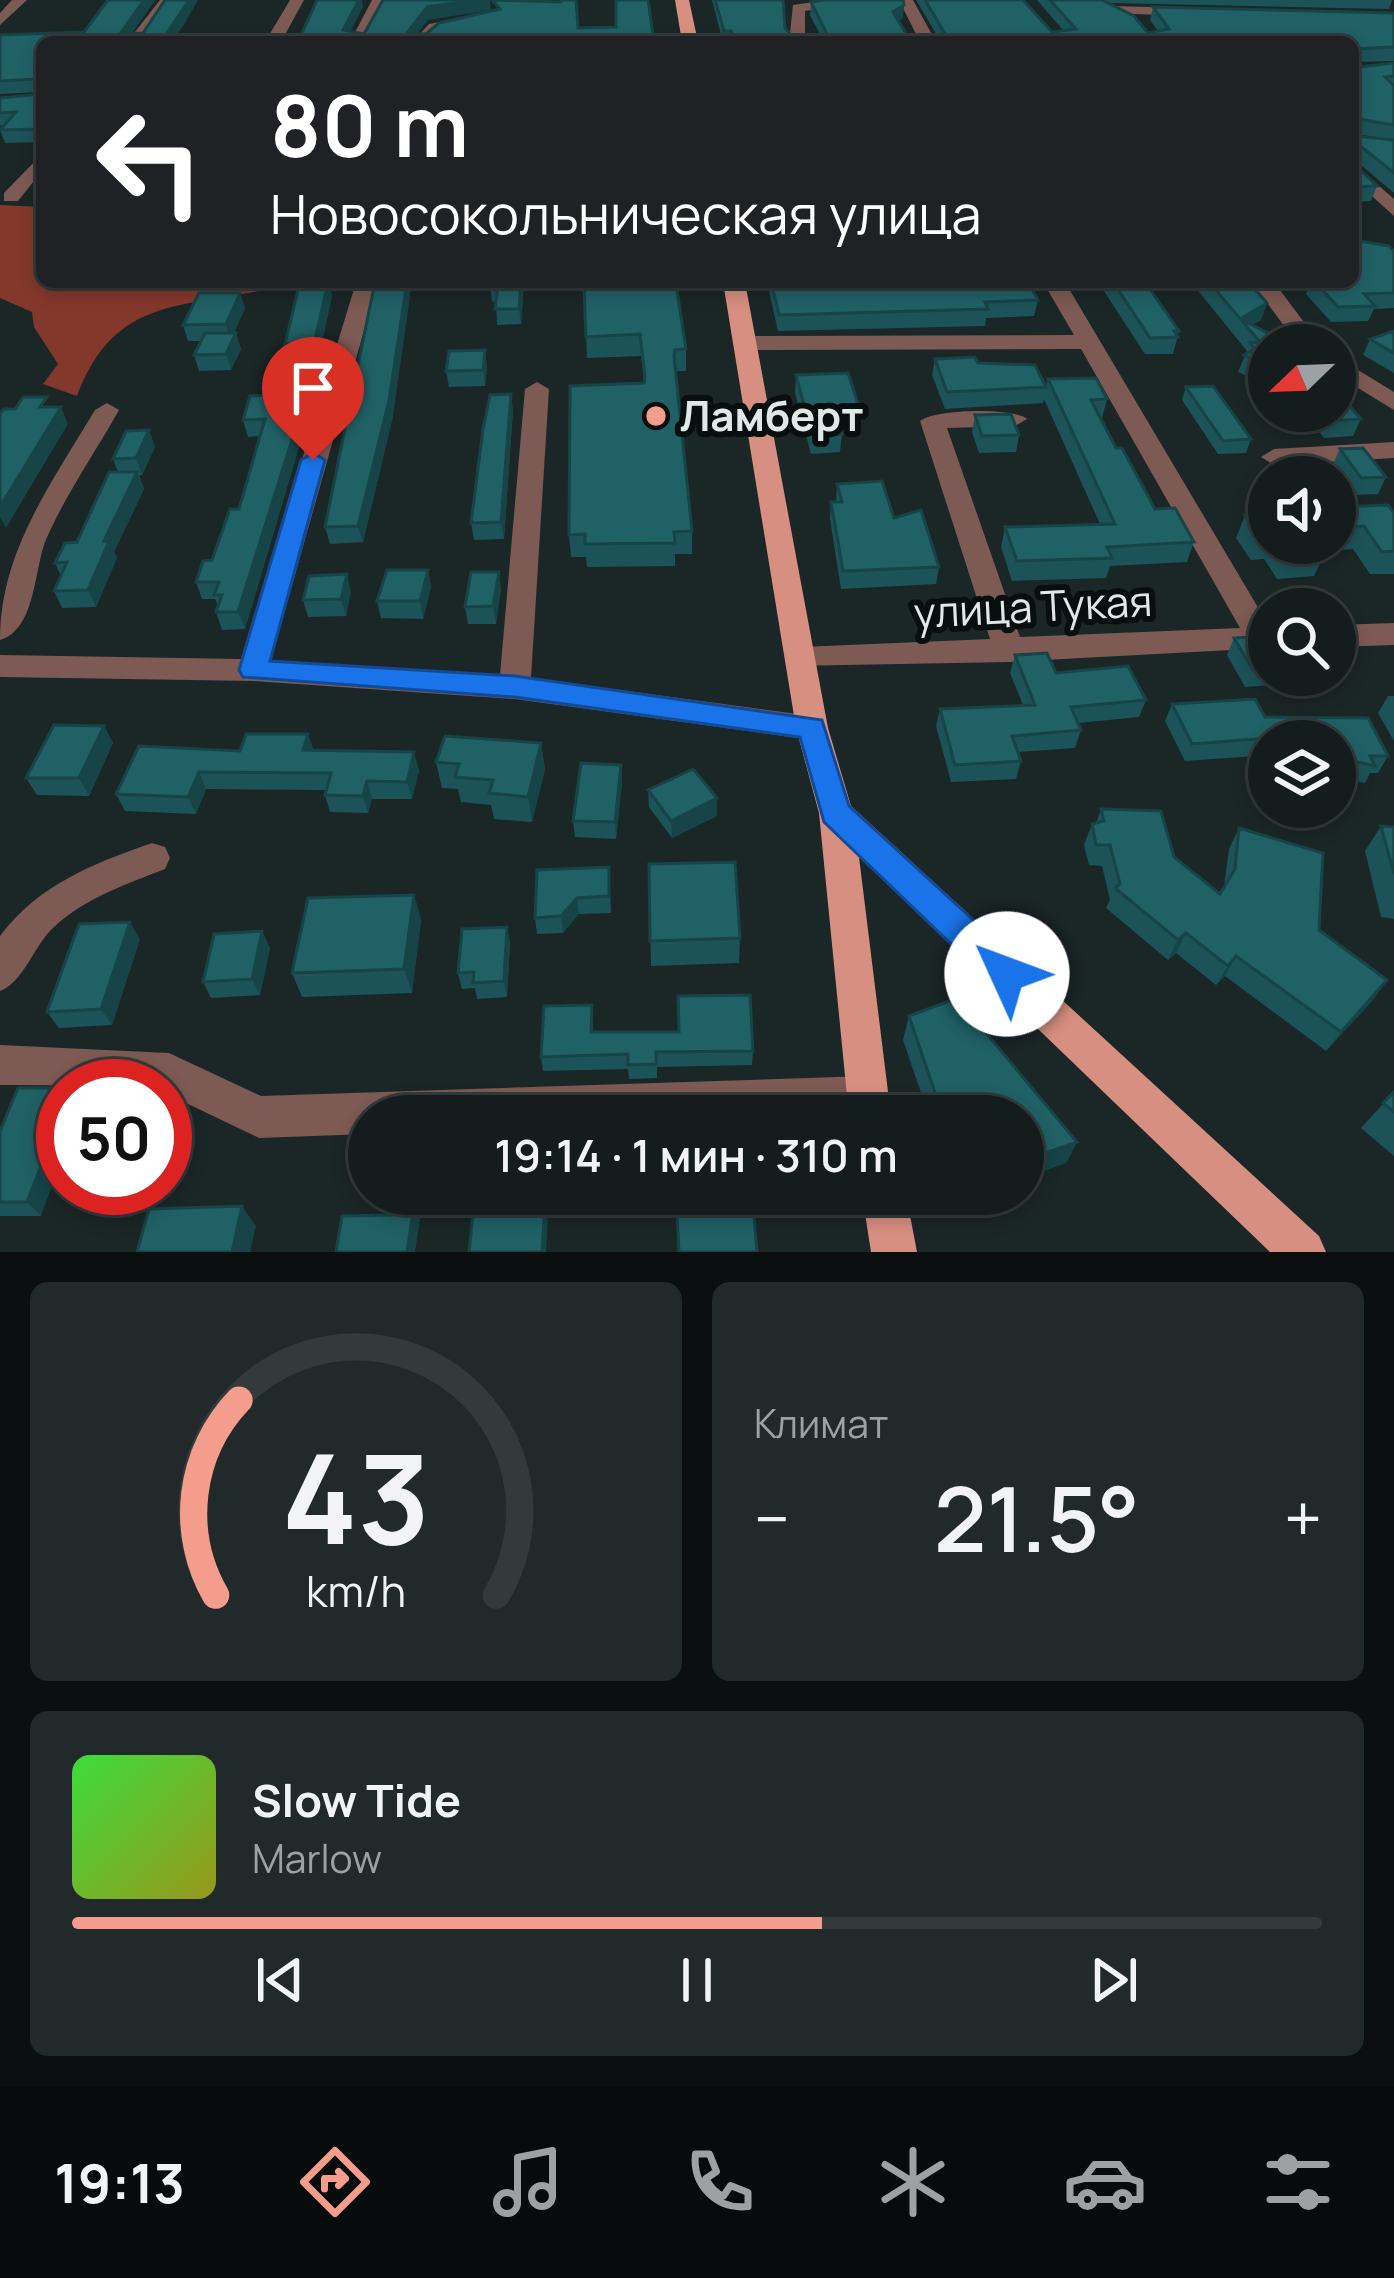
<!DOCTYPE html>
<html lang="ru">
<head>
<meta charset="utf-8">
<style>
  body { margin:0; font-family:Manrope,sans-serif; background:#21292a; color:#f1f3f6; height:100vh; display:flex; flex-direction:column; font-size:45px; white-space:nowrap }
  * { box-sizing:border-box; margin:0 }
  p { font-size:39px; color:#9da1a4 }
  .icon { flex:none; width:66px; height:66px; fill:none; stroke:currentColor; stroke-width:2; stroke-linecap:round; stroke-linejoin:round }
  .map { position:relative; height:1252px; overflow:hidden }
  .sheet { display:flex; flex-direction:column; gap:30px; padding:30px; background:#0b0f10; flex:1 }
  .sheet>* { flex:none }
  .hud { position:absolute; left:36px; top:36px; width:1323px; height:252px; border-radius:18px; box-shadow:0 6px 18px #0003,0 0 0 3px #333a3b; background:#202124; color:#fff; overflow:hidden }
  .needle { width:78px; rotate:247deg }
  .tools { position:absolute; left:1248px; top:324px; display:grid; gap:24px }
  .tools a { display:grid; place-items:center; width:108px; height:108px; border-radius:50%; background:#141c1d; box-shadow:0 6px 18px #0003,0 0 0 3px #333a3b; font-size:60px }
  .speed { position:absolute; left:36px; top:1059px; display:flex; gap:24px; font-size:60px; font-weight:700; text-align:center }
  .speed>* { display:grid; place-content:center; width:156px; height:156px; border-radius:50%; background:#141c1d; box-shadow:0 6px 18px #0003,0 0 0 3px #333a3b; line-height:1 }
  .speed .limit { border:18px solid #d22; background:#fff; color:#111 }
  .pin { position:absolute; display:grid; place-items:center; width:102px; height:102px; color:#fff; margin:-123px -51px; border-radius:50% 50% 50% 0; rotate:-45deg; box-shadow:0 0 12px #0007 }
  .pin .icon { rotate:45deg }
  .me { position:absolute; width:132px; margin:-66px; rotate:313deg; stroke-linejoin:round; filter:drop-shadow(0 0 9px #0008) }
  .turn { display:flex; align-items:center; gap:42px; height:252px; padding:0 36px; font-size:54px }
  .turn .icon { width:156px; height:156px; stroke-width:2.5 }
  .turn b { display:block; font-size:84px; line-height:102px }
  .big { font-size:90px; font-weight:600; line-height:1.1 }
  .sheet .tile { flex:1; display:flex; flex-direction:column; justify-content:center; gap:18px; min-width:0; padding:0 42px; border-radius:18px; background:#21292a }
  .sheet .dial { align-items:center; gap:0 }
  .dial svg { height:312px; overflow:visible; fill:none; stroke:#333a3b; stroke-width:7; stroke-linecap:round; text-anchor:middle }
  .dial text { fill:#f1f3f6; stroke:none }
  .song { display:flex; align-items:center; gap:36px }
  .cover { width:144px; height:144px; border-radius:18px; background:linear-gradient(135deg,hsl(120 70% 55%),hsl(60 70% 35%)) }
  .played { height:12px; border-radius:6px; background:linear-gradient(90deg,#f49d8c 60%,#333a3b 60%) }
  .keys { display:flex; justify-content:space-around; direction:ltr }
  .heat { display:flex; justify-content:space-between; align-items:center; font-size:66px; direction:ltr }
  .sheet .tiles { flex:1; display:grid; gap:30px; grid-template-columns:1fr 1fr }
  .tile:last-child { grid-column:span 2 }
  .trip { position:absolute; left:348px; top:1095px; width:696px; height:120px; border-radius:60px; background:#141c1d; box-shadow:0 6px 18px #0003,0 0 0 3px #333a3b; font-weight:600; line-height:120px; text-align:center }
  .tabs { display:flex; height:192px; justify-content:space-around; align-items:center; background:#080b0c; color:#9da1a4 }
  .tabs .icon { width:84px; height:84px }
  .tabs .selected { color:#f49d8c }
  .tabs b { font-size:54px; color:#f1f3f6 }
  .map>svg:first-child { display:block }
  .forest { fill:#84382b }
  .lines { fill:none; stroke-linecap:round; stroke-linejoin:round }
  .minor { fill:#7d5a53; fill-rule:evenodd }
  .major { fill:#d78f81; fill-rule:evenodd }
  .wall { fill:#1c5358; fill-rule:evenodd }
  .shaded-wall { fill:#164447 }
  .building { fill:#206166; stroke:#164447; stroke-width:3 }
  .route { fill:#1a73e8; stroke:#114b97; stroke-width:3 }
  .poi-dot { fill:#f49d8c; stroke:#090e0e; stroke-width:4.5 }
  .labels { text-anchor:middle; stroke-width:12; stroke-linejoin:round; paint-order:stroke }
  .poi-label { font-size:42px; font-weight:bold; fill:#e0e8e8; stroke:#090e0e; text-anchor:start }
  .street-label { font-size:42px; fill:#e0e8e8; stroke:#090e0e }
</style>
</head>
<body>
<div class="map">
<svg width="1394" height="1252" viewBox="0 0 1394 1252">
  <rect width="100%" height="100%" fill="#1b2627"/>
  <path class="forest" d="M0,205L42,207V282H278L268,289C178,308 114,298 77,396L43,384L58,364L34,327L32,312L0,298Z"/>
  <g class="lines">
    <path class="minor" d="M12,0H27L0,25V13Z
      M160,0H174L143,42H127Z
      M290,0H304L281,42H265Z
      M372,0H386L366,42H350Z
      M828,0H869L805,11V42H789L793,5Z
      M899,0H913L936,42H920Z
      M1109,6L1192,8L1199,12L1192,16L1104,13Z
      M474,15L479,22L439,30L428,42H412L429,24Z
      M42,154V171L18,201H4V193Z
      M1353,163L1394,199V216L1353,179Z
      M349,282H371L376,288L271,660L500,675L525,389L537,382L549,389L531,678L812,716L824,719L828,728L824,737L812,740L515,699L253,681L0,677V655L241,659L354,289Z
      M1043,282H1065L1269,626V648L1009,662L790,666L786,658L790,650L801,647L990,639L920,421C934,409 1013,407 1027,419L1015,426L947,428L1020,637L1240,628L1081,349L745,350L734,343L745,336L1074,335Z
      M1252,282H1274L1321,345H1298Z
      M1335,356L1394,392V410L1335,374Z
      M107,403L119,410C95,453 64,497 45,542C34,572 35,630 0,640C0,552 51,484 95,410Z
      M1394,442V458L1274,465L1261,457L1274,449Z
      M1394,623V645L1335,647V625Z
      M152,843L165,847L170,858L165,869C127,884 85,898 54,927C34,945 24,982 0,991V936C38,885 94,863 152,843Z
      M0,1045L169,1053L261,1096L867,1076L882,1082L888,1096L882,1110L868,1116H369V1134L259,1138L165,1093V1086L0,1085Z"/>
    <path class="major" d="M675,0H689L698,42H682Z
      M723,282H745L828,728L851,806L1319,1236L1326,1252H1270L859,857L891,1116H849L819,813L796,728Z
      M862,1194H906L917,1252H871Z"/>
  </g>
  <path class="wall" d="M155,0L132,33H143L186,21L172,42H42V142L5,143L0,130L4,125L0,126V98L42,94L41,92L0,94V35L84,32Z
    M712,0H783L785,28L797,42H723Z
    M916,0H1023L1052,32L1063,30L1037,0H1392L1389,9L1107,3L1148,33L1158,31L1150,20L1153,7L1394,13V61L1357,62L1358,67L1394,63V193L1355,160L1354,164L1377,186L1371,201L1353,202V42H941ZM1356,134L1394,140L1355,136Z
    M811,2L903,18L898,21L911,42H824L810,15Z
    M1354,240L1394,251V308L1374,309L1368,321L1331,322L1306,294L1311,282H1353Z
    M329,282L332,296L299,447L245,629L222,630L216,612L218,606L215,599H202L196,582L212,560L239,509L260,436L248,437L243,420L272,395L287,352L285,344Z
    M490,282H524L521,324L497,325L496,301L492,302Z
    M767,282H879L880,285H935L934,282H1028L1038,300L1034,316L986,318L985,326L778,331Z
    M1098,282H1149L1148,286L1179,331L1173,354H1145Z
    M1191,282H1248L1267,303L1261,320L1252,325L1269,345V386L1238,372L1247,351Z
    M584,288L686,349V371H676L692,531V554H675V566L587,567L586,557H571L569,535L644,383L641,356L587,358Z
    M240,293L245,308L234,333H236L241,349L231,370L199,371L194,355L201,341H188L183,325Z
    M1394,331V373L1363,355L1370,339Z
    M935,359L978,363L1046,386L1048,379L1107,399L1102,418L1116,448L1155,509L1194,542L1187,562L1110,566L1106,578L1012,581L1001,547L1005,527L1100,524L1044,399L1043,403L945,409L932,375Z
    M487,366L485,386L449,387L446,371Z
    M796,375L859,407L857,426L840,427L842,434L840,452L811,454L795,393Z
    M1186,387L1251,439L1246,453L1218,454L1182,400Z
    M513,410L504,539L474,540L471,523Z
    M1302,411H1335L1361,419L1353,436L1324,438Z
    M975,415L1019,435L1016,452L979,453L972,432Z
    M393,416L363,542L330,544L325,527Z
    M149,430L155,447L142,475H139L144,489L114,552L117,558L96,607L62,608L54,591L61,576L55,563L77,542L118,472L113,459Z
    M1340,449L1386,477L1378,494L1354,495L1332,466Z
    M837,484L894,518L939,567L936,584L841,589L830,519L831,502H836Z
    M1269,499V543H1335V507L1394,513V574H1370L1353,549L1323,551L1325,553L1314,576L1277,579L1264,559L1251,560L1236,538L1245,515L1263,514Z
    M428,570L431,587L423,619L381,618L377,601Z
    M501,589L496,624H468L465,607Z
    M351,591L346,616L308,617L303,600Z
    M1269,636V675H1289L1285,684L1245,687L1227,655L1234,638Z
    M1015,655L1056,673L1146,700L1139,717L1078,723L1081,730L1075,748L1018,752L1021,761L1016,779L951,782L936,726L940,709L1023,705L1010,673Z
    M1388,696H1394V741L1378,713Z
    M1172,704L1265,717L1388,756L1378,773H1370L1365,783L1335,776V741H1269V755L1185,761L1165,721Z
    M104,726L113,743L89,796L37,795L26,778Z
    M308,734L313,750L419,770L412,799H372L368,813L330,812L325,795L326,790L206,789L196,814L125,811L116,794L240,751Z
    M541,743L545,769L532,822L494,819L491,805L461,802L458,789L442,788L436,762Z
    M621,765L622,782L616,839L575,837L573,821Z
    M648,790L717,816L672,838L649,807Z
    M1101,809L1174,857L1220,894L1224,887L1229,849L1239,828L1319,930L1387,980L1373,1000L1326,1051L1225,976L1216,985L1176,953L1168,960L1106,908L1110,900L1102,866L1089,865L1084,845L1092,824L1096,823Z
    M1381,826L1394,827V919L1381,917L1365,851Z
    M649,864L740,938L739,963L651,966Z
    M609,867L611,913L579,914L563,933L537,934L535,918Z
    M414,895L421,920L412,993L302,997L292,973Z
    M507,927L510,943L507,997L477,999L475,988L462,989L458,973Z
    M262,931L270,948L260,995L211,998L203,982Z
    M140,939L112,1025L59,1028L47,1012Z
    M592,1005L593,1032L753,1051L752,1065L657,1067V1078L629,1079L628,1069L543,1071L541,1057Z
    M909,1016L1077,1142L1066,1163L1023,1116H929L903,1040Z
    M1394,1092V1156L1361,1128Z
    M0,1131L41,1216H0Z
    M396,1194H448L445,1212L392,1215Z"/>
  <path class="shaded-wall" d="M144,0H155L126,42L120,34Z
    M189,0H198L186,21L172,42H161Z
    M359,0H362L363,7L345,42L343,30Z
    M475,0H490L491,10L428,20L411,42L407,33L427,7Z
    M904,5L903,18L892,25L893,12Z
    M329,282L332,296L299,447L245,629L238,612Z
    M407,282H412L393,416L363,542L358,526Z
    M521,282H524L521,324L519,309Z
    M240,293L245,308L230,340L226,324Z
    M1267,303L1261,320L1247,328L1240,319Z
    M236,333L241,349L231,370L226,354Z
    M485,350L487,366L485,386L483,370Z
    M511,394L513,410L504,539L501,522Z
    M61,407L68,424L6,528L0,517V507Z
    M149,430L155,447L142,475L136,458Z
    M137,472L144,489L114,552L117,558L96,607L88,590L104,541Z
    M428,570L431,587L423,619L420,601Z
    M499,572L501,589L496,624L493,606Z
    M347,574L351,591L346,616L341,599Z
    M104,726L113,743L89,796L79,778Z
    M308,734L314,751L303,750Z
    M541,743L545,769L532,822L528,797Z
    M414,752L419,770L412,799L407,782Z
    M621,765L622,782L616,839L615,822Z
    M199,772L206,789L196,814L188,797Z
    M367,781L372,799L368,813L363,796Z
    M717,798V816L672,838L671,821Z
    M414,895L421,920L412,993L404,969Z
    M577,898L579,914L563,933L561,916Z
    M130,922L140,939L112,1025L101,1009Z
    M507,927L510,943L507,997L504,981Z
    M262,931L270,948L260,995L252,979Z
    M1186,933L1176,953L1168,960L1178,940Z
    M1236,956L1225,976L1216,985L1228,966Z
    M1387,980L1373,1000L1326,1051L1341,1032Z
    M63,1109V1156L41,1216L27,1202Z
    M1077,1142L1066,1163L1023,1179V1161Z
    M441,1194H448L445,1212L440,1198Z
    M961,1194H981L958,1202Z
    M415,1199L421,1213L415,1252H407Z
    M545,1204L548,1218L546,1252H542Z
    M242,1206L256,1226L250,1252H232Z"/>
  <path class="building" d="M108,0H144L120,34L143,33L165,0H189L161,42H42V129L0,130L16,112L0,113V98L42,94L37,79L0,81V35L84,32Z
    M317,0H359L343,30L364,34L383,0H475L427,7L407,33L426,34L439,23L500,9L492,0L561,2V0H576L578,28L616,27V0H648L654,42H298Z
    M715,0H783L785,28L797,42H736L731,31H724Z
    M823,0H903L904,5L893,12L911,42H831L811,2Z
    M925,0H1023L1052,32L1076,29L1050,0H1102L1134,16L1148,33L1169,29L1153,7L1394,13V47L1355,49L1358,67L1394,63V76L1385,77L1394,86V125L1359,119L1355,136L1394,140V173L1358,144L1354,164L1377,186L1353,187V42H950Z
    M1353,222H1355L1354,240L1389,246L1394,251V293L1364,294L1375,306L1338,307L1315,282H1353Z
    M300,282H328L295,430L238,612H216L222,595H214L219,582H196L203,561L212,560L230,509H239L265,419L243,420L250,396L272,395L289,344H285Z
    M375,282H407L389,400L358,526L325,527Z
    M490,282H521L519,309H495L498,286H490Z
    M771,282H879L880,285H944L943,282H1028L1038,300L985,302L988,309L779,315Z
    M1113,282H1145L1179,331H1174L1178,337L1150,338Z
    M1209,282H1248L1267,303L1240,319L1282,340L1295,341L1301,345H1269V367L1244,355L1255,349L1250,343L1260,342Z
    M676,284L686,349L675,350L674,356L692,531L674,532L675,543L585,544V534L569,535L570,386L644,383L645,377L640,334L586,337L584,288Z
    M199,293H240L226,324L183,325Z
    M1394,331V353L1370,339Z
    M205,333H236L226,354L194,355Z
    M485,350L483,370L446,371L449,351Z
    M975,357L978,363L1035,365L1046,387L947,392L935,359Z
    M848,373L859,407L834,409L842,434L812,435L796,375Z
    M1096,378L1107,399L1091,400L1116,448H1122L1155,509L1175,508L1194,542L1107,547L1112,558L1017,561L1005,527L1115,524L1048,379Z
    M1213,386L1251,439L1223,441L1186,387Z
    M1335,389L1361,419L1332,421L1323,411H1335Z
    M511,394L501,522L471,523L483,429L490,395Z
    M23,397H47L40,407H61L0,507V414L4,409H15Z
    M1011,414L1019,435L982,436L975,415Z
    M149,430L136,458L113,459L126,431Z
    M1363,448L1386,477L1361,478L1340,449Z
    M109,472H137L104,541H109L88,590L54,591L67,562L55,563L65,543L77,542Z
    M882,481L894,518L921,510L939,567L843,571L831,502H842L837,484Z
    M1388,505L1394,513V551L1382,552L1364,526L1335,528V507Z
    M1269,514V536L1260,537L1245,515Z
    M1278,543H1317L1325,553L1287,556Z
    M387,570H428L420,601H377Z
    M471,572H499L493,606L465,607Z
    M347,574L341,599L303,600L309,576Z
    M1269,636V668L1253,670L1234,638Z
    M1047,653L1056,673L1128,666L1146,700L1071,707L1081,730L1012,736L1021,761L955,765L940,709L1035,705L1015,655Z
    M1255,699L1265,717L1368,718L1388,756H1370L1375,766L1341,758L1335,747V741H1310L1308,735L1192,744L1172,704Z
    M54,725L104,726L79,778H26Z
    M246,734H308L303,750L414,752L407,782L367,781L363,796L325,795L331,773L199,772L188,797L116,794L139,746L240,751Z
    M445,736L541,743L528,797L489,793L493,780L455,777L459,764L436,762Z
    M581,763L621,765L615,822L573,821Z
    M693,769L717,798L671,821L648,790Z
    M1101,809L1161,811L1174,857L1220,894L1235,869L1239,828L1323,853L1319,930L1387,980L1341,1032L1236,956L1228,966L1186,933L1178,940L1115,888L1120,884L1110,845H1096L1092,824L1104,821Z
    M1381,826L1394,827V874Z
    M735,862L740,938L650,941L649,864Z
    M609,867V896L577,898L561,916L535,918L537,870Z
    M414,895L404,969L292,973L308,898Z
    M130,922L101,1009L47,1012L79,924Z
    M507,927L504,981L473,983L474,972L458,973L462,929Z
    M262,931L252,979L203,982L214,934Z
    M750,995L753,1051L656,1052V1064L628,1065V1054L541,1057L544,1006L592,1005L591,1032H679L678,996Z
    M957,998L1077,1142L1023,1161V1116H943L909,1016Z
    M18,1088H63V1109L27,1202H0V1131Z
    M1394,1092V1112L1383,1103Z
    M396,1194H441L440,1198L415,1199L407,1252H336L342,1216L392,1215Z
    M716,1194H752L757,1252H679L676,1196Z
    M545,1204L542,1252H469L474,1206Z
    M242,1206L232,1252H137L149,1209Z"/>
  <path class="route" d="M313,453L325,460L270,661L515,676L822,720L849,806L1019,962L1024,974L1019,985L1007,989L994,985L824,822L800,737L515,697L243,677L239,670L301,460Z"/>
  <circle class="poi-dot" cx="656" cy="416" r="12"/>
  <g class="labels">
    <g class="poi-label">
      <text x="680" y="431">Ламберт</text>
    </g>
    <g class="street-label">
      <text transform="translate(1033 607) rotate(-3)" y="15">улица Тукая</text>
    </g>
  </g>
</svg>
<div class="tools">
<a><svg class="needle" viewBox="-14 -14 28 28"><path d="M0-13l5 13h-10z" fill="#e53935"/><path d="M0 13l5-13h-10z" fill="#9da1a4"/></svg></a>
<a><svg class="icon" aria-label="sound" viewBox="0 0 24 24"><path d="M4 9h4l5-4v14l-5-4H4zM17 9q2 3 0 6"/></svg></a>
<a><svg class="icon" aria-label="search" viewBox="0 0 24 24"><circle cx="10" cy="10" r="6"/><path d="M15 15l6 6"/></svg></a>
<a><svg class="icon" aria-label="layers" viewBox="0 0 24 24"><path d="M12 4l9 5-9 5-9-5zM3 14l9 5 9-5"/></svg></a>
</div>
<div class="speed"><div class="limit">50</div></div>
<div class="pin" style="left:313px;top:460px;background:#d93025"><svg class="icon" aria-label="arrive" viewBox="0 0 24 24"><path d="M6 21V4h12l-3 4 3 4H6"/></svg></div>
<svg class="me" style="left:1007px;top:974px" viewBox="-20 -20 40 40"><circle r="19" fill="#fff"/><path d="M0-13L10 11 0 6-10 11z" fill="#1a73e8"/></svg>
<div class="trip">19:14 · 1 мин · 310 m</div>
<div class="hud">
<div class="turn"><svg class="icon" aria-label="left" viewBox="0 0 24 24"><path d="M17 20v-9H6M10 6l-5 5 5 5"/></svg><div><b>80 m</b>Новосокольническая улица</div></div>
</div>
</div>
<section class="sheet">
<div class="tiles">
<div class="tile dial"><svg viewBox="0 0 100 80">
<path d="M14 69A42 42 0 1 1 86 69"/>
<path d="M14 69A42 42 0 0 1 20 19" stroke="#f49d8c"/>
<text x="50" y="56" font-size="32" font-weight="700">43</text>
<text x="50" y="72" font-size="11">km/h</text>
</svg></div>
<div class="tile"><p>Климат</p>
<div class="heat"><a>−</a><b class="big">21.5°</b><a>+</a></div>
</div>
<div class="tile">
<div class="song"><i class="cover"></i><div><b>Slow Tide</b><p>Marlow</p></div></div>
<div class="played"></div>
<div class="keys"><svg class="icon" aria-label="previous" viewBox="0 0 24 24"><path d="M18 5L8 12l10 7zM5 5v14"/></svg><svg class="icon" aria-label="pause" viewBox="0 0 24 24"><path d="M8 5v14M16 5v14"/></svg><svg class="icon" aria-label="next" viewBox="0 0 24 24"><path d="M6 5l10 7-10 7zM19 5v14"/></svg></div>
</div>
</div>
</section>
<nav class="tabs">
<b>19:13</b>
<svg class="icon selected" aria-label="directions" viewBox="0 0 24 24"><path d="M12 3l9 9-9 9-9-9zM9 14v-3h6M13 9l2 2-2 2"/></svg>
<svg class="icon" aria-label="music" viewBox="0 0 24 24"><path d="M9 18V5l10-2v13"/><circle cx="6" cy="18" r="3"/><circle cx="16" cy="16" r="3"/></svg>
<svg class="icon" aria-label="phone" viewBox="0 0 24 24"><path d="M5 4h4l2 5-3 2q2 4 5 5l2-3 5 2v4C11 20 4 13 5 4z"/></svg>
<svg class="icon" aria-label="climate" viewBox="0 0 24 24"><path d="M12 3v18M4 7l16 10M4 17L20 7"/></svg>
<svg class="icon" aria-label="car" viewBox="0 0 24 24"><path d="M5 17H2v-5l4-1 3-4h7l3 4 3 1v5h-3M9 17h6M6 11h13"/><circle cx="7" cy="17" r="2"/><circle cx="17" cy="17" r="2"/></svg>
<svg class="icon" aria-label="filters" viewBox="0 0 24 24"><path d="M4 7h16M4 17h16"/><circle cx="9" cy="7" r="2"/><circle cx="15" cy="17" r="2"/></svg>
</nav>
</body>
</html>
